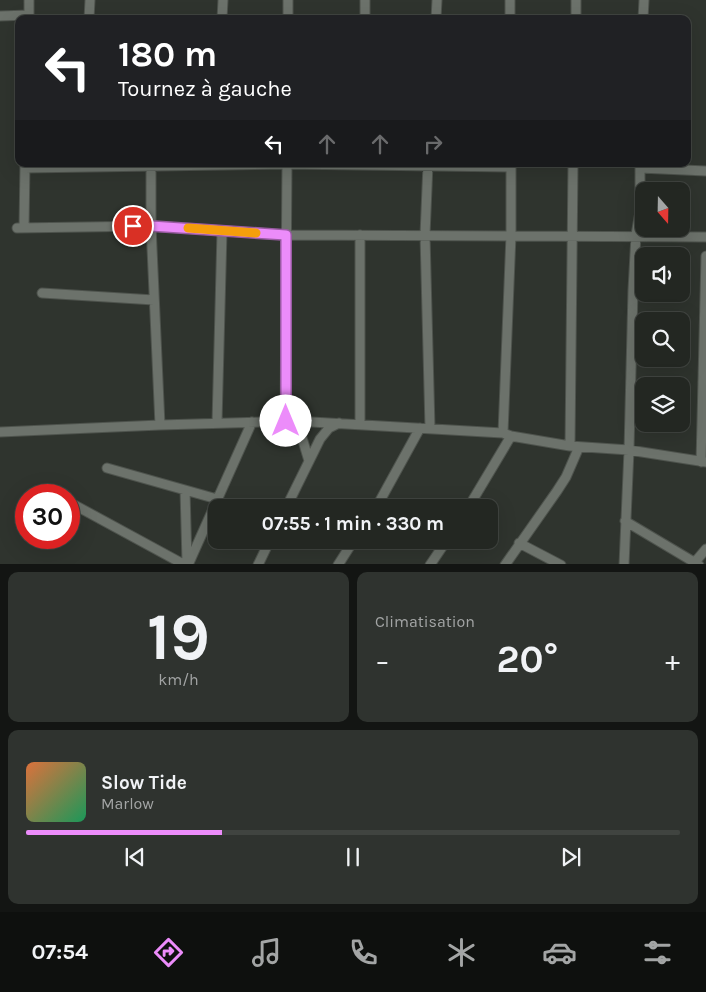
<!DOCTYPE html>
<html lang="fr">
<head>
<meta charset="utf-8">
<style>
  body { margin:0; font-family:Karla,sans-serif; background:#2f332f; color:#f1f3f6; height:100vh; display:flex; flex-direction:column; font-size:19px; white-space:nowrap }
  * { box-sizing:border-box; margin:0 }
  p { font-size:16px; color:#a3a5a5 }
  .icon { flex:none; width:28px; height:28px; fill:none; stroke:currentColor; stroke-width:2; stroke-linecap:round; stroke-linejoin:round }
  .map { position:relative; height:564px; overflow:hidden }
  .drawer { display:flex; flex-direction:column; gap:8px; padding:8px; background:#131513; flex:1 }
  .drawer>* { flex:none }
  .hud { position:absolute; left:15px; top:15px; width:676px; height:152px; border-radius:10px; box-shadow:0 5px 20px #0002,0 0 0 1px #404440; background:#202124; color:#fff; overflow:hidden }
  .needle { width:32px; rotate:160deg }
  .fabs { position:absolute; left:635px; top:182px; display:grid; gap:10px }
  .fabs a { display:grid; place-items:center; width:55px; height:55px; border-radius:10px; background:#232722; box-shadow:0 5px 20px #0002,0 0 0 1px #404440; font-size:25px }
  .speed { position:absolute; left:15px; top:484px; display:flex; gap:10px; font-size:25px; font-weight:700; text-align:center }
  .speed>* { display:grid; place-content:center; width:65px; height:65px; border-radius:50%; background:#232722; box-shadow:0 5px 20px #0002,0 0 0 1px #404440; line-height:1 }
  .speed .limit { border:8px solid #d22; background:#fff; color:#111 }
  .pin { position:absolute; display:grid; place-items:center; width:42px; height:42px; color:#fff; margin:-21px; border:2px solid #fff; border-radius:50%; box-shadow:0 1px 5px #0007 }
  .me { position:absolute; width:55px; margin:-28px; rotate:0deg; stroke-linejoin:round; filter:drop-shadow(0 0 4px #0008) }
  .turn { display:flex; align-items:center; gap:18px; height:105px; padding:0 20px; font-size:22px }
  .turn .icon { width:65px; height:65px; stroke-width:2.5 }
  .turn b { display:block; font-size:35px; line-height:42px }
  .lanes { display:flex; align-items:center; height:48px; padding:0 20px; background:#0003; justify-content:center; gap:25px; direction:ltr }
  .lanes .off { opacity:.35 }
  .big { font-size:38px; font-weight:700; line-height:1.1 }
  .drawer .card { flex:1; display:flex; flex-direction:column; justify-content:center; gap:8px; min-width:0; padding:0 18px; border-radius:10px; background:#2f332f }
  .drawer .dial { align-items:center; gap:0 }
  .dial b { font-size:65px; line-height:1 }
  .song { display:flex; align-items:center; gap:15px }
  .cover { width:60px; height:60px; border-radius:8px; background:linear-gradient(135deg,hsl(20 70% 55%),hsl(150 70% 35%)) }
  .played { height:5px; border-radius:2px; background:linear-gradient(90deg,#ec8cfa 30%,#404440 30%) }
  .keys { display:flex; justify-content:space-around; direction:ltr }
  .heat { display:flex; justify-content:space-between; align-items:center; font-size:28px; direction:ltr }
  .drawer .tiles { flex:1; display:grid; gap:8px; grid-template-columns:1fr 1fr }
  .card:last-child { grid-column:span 2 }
  .trip { position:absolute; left:208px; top:499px; width:290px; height:50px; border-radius:10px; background:#232722; box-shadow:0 5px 20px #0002,0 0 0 1px #404440; font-weight:700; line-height:50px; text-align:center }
  .tab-bar { display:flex; height:80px; justify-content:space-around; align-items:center; background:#0e100e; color:#a3a5a5 }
  .tab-bar .icon { width:35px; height:35px }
  .tab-bar .current { color:#ec8cfa }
  .tab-bar b { font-size:22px; color:#f1f3f6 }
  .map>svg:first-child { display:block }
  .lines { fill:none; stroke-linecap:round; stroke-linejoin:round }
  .minor-casing { stroke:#4e534d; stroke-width:11 }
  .minor { stroke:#6c726b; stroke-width:9 }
  .route-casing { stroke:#995ba2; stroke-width:12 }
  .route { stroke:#ec8cfa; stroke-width:9 }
  .slow { stroke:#f59e0b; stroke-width:9 }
</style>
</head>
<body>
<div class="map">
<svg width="706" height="565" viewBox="0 0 706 565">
  <rect width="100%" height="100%" fill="#2f342e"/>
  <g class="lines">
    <defs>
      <path id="minor" d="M510,0V19
        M0,16L29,15
        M29,19V0
        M89,19L90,0
        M222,19L223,0
        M288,19V0
        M365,19V0
        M436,19L437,0
        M576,19V0
        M643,19L644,0
        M428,164L425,235L430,428
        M151,166V226L160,425
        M25,168L287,164L511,167
        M640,168L706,171
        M17,228L151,226L286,235L706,237
        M24,228L25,164
        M42,293L154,300
        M285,421L287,164
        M294,421L300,431L309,461
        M217,423L222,231
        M360,424V235
        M0,432L160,425L294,421L503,433L511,436L570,446L629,450L706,462
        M503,433L511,235V164
        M570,446L573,164
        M701,462L706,256
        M107,468L217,499
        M185,490L187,562
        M69,502L185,565
        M286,508L320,439L329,428L339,423
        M376,508L420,428
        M468,508L511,436
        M625,521L699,565
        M519,543L561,565
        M695,562L706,549
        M188,565L252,422
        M258,565L270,540
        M338,565L354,540
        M430,565L447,540
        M505,565L557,491L566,477L579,447
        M624,565L629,450L633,290L636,235L640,212V164"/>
    </defs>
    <use href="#minor" class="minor-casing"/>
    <use href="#minor" class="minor"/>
  </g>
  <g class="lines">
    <defs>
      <path id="route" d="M133,226H151L286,235V421"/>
    </defs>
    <use href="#route" class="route-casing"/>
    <use href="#route" class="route"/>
    <path class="slow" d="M188,228L256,233"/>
  </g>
</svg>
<div class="fabs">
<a><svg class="needle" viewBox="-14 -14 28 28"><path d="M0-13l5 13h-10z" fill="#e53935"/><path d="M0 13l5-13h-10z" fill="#a3a5a5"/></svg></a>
<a><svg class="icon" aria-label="sound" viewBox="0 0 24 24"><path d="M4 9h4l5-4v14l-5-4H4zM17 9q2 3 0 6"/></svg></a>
<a><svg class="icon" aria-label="search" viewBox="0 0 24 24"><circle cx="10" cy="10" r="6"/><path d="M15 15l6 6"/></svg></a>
<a><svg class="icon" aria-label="layers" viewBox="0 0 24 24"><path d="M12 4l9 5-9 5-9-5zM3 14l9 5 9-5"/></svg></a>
</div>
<div class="speed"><div class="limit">30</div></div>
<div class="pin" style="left:133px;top:226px;background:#d93025"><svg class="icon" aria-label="arrive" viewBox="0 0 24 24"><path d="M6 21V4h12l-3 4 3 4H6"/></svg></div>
<svg class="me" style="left:286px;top:421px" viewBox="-20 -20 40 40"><circle r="19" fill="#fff"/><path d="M0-13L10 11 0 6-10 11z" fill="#ec8cfa"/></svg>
<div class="trip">07:55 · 1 min · 330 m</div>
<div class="hud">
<div class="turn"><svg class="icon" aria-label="left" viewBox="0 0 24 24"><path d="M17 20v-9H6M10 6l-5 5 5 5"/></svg><div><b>180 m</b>Tournez à gauche</div></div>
<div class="lanes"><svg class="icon" aria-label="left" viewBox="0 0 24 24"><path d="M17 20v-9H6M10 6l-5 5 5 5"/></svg><svg class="icon off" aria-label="ahead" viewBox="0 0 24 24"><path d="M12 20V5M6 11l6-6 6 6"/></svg><svg class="icon off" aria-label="ahead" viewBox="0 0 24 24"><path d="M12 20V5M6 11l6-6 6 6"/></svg><svg class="icon off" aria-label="right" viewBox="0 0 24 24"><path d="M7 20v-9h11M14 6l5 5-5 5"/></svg></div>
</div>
</div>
<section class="drawer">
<div class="tiles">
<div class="card dial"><b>19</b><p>km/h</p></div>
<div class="card"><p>Climatisation</p>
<div class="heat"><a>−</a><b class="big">20°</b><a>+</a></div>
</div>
<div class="card">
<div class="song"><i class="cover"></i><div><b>Slow Tide</b><p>Marlow</p></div></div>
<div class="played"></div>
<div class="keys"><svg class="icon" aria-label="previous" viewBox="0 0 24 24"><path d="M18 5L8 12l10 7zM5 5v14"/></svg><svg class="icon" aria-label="pause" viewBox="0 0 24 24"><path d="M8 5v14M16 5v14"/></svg><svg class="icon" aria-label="next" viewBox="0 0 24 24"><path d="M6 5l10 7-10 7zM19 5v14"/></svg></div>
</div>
</div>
</section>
<nav class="tab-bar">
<b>07:54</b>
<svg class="icon current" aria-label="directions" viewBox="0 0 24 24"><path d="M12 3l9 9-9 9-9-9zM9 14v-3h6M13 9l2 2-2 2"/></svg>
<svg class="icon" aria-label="music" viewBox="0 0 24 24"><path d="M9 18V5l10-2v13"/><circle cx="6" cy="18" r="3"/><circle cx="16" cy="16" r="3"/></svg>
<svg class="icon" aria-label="phone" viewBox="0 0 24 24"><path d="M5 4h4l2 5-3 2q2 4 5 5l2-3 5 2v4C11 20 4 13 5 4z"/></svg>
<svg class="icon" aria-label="climate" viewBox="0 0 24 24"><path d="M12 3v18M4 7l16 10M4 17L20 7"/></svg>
<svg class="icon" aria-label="car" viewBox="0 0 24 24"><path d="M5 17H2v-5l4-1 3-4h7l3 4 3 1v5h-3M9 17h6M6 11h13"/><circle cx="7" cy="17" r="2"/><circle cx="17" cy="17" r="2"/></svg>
<svg class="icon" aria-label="filters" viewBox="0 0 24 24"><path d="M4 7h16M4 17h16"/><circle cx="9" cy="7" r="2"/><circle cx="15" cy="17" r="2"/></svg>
</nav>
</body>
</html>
